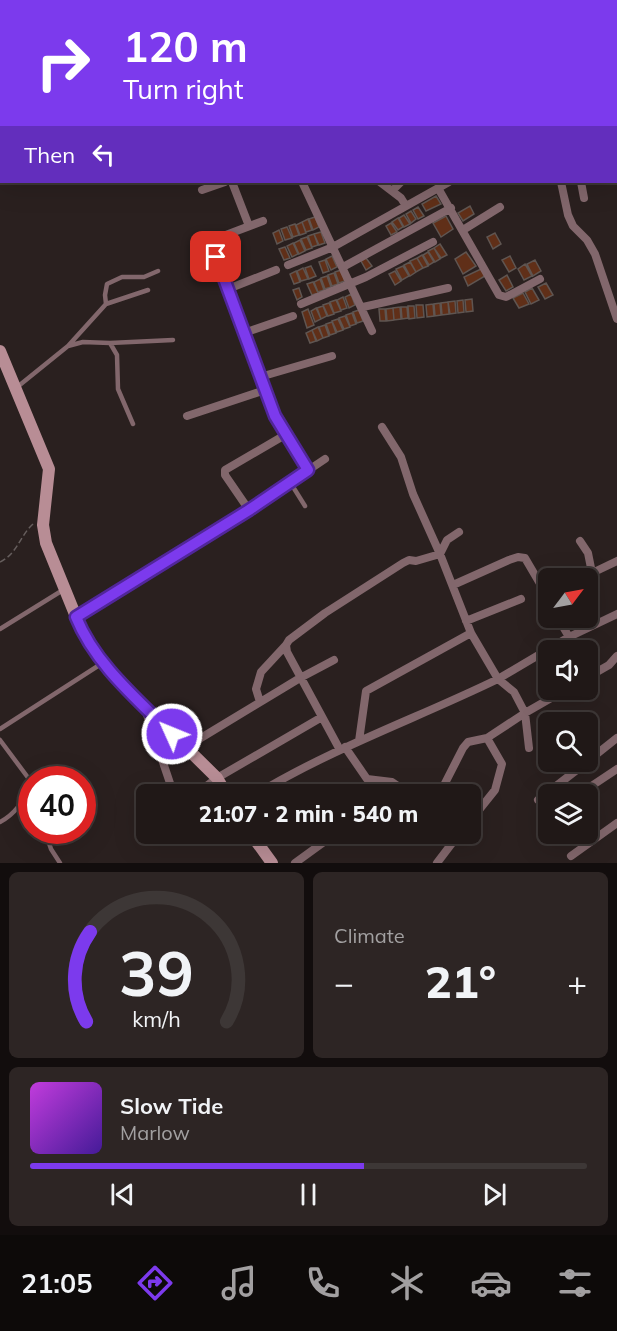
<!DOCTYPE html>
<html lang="en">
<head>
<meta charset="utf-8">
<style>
  body { margin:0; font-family:Mulish,sans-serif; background:#2d2524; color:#f1f3f6; height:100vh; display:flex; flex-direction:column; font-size:22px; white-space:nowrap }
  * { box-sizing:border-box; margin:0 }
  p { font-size:20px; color:#a2a0a1 }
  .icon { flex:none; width:33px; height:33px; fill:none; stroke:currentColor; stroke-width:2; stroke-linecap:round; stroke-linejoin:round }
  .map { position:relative; height:863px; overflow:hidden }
  .details { display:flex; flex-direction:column; gap:9px; padding:9px; background:#120d0d; flex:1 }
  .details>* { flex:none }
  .guide { position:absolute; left:0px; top:0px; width:618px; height:183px; box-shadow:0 6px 24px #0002,0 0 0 2px #3d3736; background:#7c3aed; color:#fff; overflow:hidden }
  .needle { width:39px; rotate:58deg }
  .fabs { position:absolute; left:538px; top:568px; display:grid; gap:12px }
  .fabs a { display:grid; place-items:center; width:60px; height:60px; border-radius:9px; background:#201817; box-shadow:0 6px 24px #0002,0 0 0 2px #3d3736; font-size:30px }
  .speed { position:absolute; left:18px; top:766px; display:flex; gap:12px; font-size:30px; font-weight:700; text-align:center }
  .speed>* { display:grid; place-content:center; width:78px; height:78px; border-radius:50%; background:#201817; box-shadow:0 6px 24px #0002,0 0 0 2px #3d3736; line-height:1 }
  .speed .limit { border:9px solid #d22; background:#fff; color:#111 }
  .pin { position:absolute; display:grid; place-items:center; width:51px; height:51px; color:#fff; margin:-26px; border-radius:12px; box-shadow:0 3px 9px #0006 }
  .me { position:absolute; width:66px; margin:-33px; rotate:314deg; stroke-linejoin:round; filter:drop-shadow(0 0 4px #0008) }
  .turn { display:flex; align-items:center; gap:21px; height:126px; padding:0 24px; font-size:27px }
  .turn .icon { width:78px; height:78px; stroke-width:2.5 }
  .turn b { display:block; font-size:42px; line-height:51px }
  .then { display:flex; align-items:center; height:57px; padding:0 24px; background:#0003; gap:12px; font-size:22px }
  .big { font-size:45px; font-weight:800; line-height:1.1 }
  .details .widget { flex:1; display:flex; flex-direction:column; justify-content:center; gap:9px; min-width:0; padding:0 21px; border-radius:9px; background:#2d2524 }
  .details .dial { align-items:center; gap:0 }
  .dial svg { height:156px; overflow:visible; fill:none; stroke:#3d3736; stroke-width:7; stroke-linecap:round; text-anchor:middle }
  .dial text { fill:#f1f3f6; stroke:none }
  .song { display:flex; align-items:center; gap:18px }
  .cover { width:72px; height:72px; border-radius:9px; background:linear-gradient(135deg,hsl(290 70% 55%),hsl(260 70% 35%)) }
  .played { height:6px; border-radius:3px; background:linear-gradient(90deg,#7c3aed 60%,#3d3736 60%) }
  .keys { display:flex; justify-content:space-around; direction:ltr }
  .heat { display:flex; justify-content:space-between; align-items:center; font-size:33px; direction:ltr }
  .details .tiles { flex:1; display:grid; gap:9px; grid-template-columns:1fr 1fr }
  .widget:last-child { grid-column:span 2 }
  .trip { position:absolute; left:136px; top:784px; width:345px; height:60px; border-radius:9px; background:#201817; box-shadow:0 6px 24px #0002,0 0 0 2px #3d3736; font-weight:800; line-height:60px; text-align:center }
  .dock { display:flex; height:96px; justify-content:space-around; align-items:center; background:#0d0a09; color:#a2a0a1 }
  .dock .icon { width:42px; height:42px }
  .dock .active { color:#7c3aed }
  .dock b { font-size:27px; color:#f1f3f6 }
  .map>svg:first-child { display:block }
  .building { fill:#602f18; stroke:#5f5551; stroke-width:1.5 }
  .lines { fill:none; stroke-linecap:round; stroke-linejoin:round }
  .path { stroke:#665e5d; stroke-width:1.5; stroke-dasharray:6 3; stroke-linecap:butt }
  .lane { stroke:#82676c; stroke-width:4.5 }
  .street { stroke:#82676c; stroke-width:8 }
  .secondary { stroke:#b88d95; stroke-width:12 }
  .route-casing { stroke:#51269a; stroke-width:15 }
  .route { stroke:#7c3aed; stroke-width:10 }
</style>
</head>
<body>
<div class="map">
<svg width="617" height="863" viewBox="0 0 617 863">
  <rect width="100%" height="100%" fill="#2a201f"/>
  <path class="building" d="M436,196L441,204L426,211L422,204Z
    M470,206L474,214L463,221L458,213Z
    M418,207L424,216L418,219L413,210Z
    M411,211L416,219L411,223L406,214Z
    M404,215L410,224L404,227L399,218Z
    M446,216L453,229L441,237L433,223Z
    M315,217L319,227L313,230L309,219Z
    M398,218L403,227L398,230L392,222Z
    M308,219L312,230L306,232L302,222Z
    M302,222L306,233L300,235L296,225Z
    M391,223L397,232L391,235L386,226Z
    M295,224L299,235L293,237L289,226Z
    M287,227L292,238L285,240L281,229Z
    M279,230L283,241L277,244L273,233Z
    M321,232L325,243L319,245L314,234Z
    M495,233L501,244L493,249L487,237Z
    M314,234L318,245L312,247L308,236Z
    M307,237L312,248L306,250L301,239Z
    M300,240L305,251L299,254L294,243Z
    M293,243L298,254L292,257L287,246Z
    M440,244L447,255L441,258L434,248Z
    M285,247L290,258L284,260L279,249Z
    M434,248L440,259L435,262L428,251Z
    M428,252L434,262L429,265L423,255Z
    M466,252L476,266L463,274L455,259Z
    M422,255L428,266L423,268L417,258Z
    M332,256L337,267L331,270L326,259Z
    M510,256L516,268L509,272L502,260Z
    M366,258L372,266L366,270L361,261Z
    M417,258L423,268L416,272L410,261Z
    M325,260L329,271L323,273L319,262Z
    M535,260L541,271L533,276L527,264Z
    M410,262L416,272L410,276L404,265Z
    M525,264L532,276L524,280L518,269Z
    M311,266L316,276L309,279L305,268Z
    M403,266L409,276L402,280L396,269Z
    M303,268L308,279L301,281L297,271Z
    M481,269L485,276L468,286L464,277Z
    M341,270L345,281L339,283L335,272Z
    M296,271L300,282L294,284L290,274Z
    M395,271L401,281L395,285L389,274Z
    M334,273L338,284L332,286L328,275Z
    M507,275L513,287L506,291L499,280Z
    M327,276L331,287L325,289L321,278Z
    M320,279L324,290L318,292L314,282Z
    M313,282L318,293L312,295L307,284Z
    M546,283L553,295L545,299L538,287Z
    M299,288L302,297L297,300L293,290Z
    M532,288L539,300L531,304L525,292Z
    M523,293L529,304L519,308L513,298Z
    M351,294L355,305L349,308L345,297Z
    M343,297L347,308L341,310L337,300Z
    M472,299L473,311L466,312L465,300Z
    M336,300L341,311L334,313L330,302Z
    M463,300L464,312L458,313L457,301Z
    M455,301L456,313L450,314L448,302Z
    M448,302L449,314L442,315L441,303Z
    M329,303L334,314L328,316L323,305Z
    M440,303L441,315L435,316L434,304Z
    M433,304L434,316L427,317L426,305Z
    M416,305H423L424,317L417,318Z
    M323,306L327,316L321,319L317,308Z
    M408,306H414L415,318L409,319Z
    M400,307L401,319L394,320L393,308Z
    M401,307H407L408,318L402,319Z
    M316,308L321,319L315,322L311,311Z
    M393,308L394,320L387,321L386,309Z
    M308,309L314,325L307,328L302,312Z
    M379,309H385L386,321H380Z
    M359,310L363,321L357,323L353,312Z
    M352,313L356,324L350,326L346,315Z
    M345,316L350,327L344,329L339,318Z
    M338,319L343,330L337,332L332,321Z
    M332,322L336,333L330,335L326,324Z
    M325,325L329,336L323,338L319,327Z
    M318,327L323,338L317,341L312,330Z
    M312,330L316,341L310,343L306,333Z"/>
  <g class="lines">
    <path class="path" d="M0,81L2,83
      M0,89L2,88
      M0,562C18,553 19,537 33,524"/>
    <path class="lane" d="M106,304L148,290
      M110,343L173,340
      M68,346L106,304L105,295L107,284L122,277H144L158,271
      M16,388L68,346L83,342L110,343L117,355L118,389L133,424
      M290,482L305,506
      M0,629L63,590
      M0,729L101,664
      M0,740L32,783
      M0,822C17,813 23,800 32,784
      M45,831L51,849L60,863"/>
    <path class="street" d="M225,0L226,2
      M282,0L283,2
      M121,2L123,0
      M182,2L184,0
      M562,2L563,0
      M616,122H617
      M616,157H617
      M232,182L249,226
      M380,182L401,198L406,206
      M561,182L568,215L573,226L587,240L595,254L617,319
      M581,182L584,198
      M303,184L372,331
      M438,188L499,295L506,297L540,279
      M202,190L225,182
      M392,191L401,182
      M463,230L500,207
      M288,265L333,247L449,182
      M343,267L451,208
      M228,289L276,270
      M301,304L366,277L433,242
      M363,307L448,288
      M244,333L293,316
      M260,377L332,356
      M265,390L278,424L308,470
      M187,416L265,390L210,241L263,221
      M382,427L401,457L413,494L440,554L471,633L498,679L569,637L617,614
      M249,510L225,475V470L285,435
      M580,541L588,553L592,573
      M586,579L592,573L617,561
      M453,585L509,560L518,557L525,558L549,599
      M76,617L249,510L325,459
      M558,618L569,637
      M466,621L521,599
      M588,677L609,665L617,656
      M260,702L256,689L261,672L286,645
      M145,709L174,795
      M359,741L366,691L471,633
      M186,747L300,678L334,660
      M345,747L367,779L392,782L411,795
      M340,750L287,652L286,645L289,640L325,613L403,563L409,560L416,561L440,554L447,540L459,532
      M588,761L617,738
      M195,795L217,778L322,717
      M255,795C332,748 418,718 498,679L514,692L525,713L565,690
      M439,795L463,748L468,742L487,738
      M578,795L617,769
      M538,800L587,762
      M471,820L495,790L502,764L487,738L525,713L529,748
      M571,856L617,823
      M295,863L328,839
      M437,863L459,834"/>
    <path class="secondary" d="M609,0L611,2
      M0,351L49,469L43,525L46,543L81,629L103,663L144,706L217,778L227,795
      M251,834L272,863"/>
  </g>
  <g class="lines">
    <defs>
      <path id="route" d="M172,734C137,699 95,664 76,617L249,510L308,470L275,416L216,257"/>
    </defs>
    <use href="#route" class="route-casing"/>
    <use href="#route" class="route"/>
  </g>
</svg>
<div class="fabs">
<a><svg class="needle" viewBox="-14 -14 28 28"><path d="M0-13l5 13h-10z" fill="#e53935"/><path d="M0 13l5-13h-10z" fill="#a2a0a1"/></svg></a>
<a><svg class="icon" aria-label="sound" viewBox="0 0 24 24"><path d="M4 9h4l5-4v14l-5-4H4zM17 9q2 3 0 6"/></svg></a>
<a><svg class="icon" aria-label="search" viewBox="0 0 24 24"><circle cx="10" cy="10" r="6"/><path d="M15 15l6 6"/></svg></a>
<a><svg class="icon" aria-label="layers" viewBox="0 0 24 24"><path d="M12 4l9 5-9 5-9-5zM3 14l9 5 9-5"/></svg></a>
</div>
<div class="speed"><div class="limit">40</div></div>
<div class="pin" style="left:216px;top:257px;background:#d93025"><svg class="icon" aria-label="arrive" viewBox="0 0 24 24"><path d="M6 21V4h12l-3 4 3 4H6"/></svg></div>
<svg class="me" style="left:172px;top:734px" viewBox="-20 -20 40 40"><circle r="17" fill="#7c3aed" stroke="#fff" stroke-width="3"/><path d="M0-11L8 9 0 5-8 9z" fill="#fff"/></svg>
<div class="trip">21:07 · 2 min · 540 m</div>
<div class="guide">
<div class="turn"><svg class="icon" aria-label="right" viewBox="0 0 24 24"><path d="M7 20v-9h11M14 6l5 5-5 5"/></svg><div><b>120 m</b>Turn right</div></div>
<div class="then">Then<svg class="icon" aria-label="left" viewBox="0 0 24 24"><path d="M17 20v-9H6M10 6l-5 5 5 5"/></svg></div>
</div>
</div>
<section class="details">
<div class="tiles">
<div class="widget dial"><svg viewBox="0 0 100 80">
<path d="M14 69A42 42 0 1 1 86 69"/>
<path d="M14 69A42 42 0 0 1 16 23" stroke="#7c3aed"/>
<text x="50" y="56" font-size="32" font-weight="700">39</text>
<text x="50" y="72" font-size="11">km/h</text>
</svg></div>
<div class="widget"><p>Climate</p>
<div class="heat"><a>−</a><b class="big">21°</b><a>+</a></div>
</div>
<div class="widget">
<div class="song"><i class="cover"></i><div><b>Slow Tide</b><p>Marlow</p></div></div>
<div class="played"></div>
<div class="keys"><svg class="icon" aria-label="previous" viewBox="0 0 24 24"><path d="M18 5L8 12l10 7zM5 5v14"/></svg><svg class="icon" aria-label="pause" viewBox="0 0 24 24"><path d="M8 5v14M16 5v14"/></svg><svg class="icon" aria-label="next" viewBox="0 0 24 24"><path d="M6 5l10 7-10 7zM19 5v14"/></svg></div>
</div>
</div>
</section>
<nav class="dock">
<b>21:05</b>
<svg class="icon active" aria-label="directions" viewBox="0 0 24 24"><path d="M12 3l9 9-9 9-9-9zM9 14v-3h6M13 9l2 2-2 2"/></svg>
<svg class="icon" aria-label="music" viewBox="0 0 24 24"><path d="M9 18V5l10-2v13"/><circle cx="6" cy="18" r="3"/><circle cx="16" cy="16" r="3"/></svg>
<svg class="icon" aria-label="phone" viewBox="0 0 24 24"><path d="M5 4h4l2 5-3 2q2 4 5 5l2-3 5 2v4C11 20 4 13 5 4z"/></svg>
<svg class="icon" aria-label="climate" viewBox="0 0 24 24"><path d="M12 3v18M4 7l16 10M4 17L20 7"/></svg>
<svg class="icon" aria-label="car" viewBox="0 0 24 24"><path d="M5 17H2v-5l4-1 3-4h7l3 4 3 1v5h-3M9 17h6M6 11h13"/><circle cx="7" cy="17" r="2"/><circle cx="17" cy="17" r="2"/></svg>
<svg class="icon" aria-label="filters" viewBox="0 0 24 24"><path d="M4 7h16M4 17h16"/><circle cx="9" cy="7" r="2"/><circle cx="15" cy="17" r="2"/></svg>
</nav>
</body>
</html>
